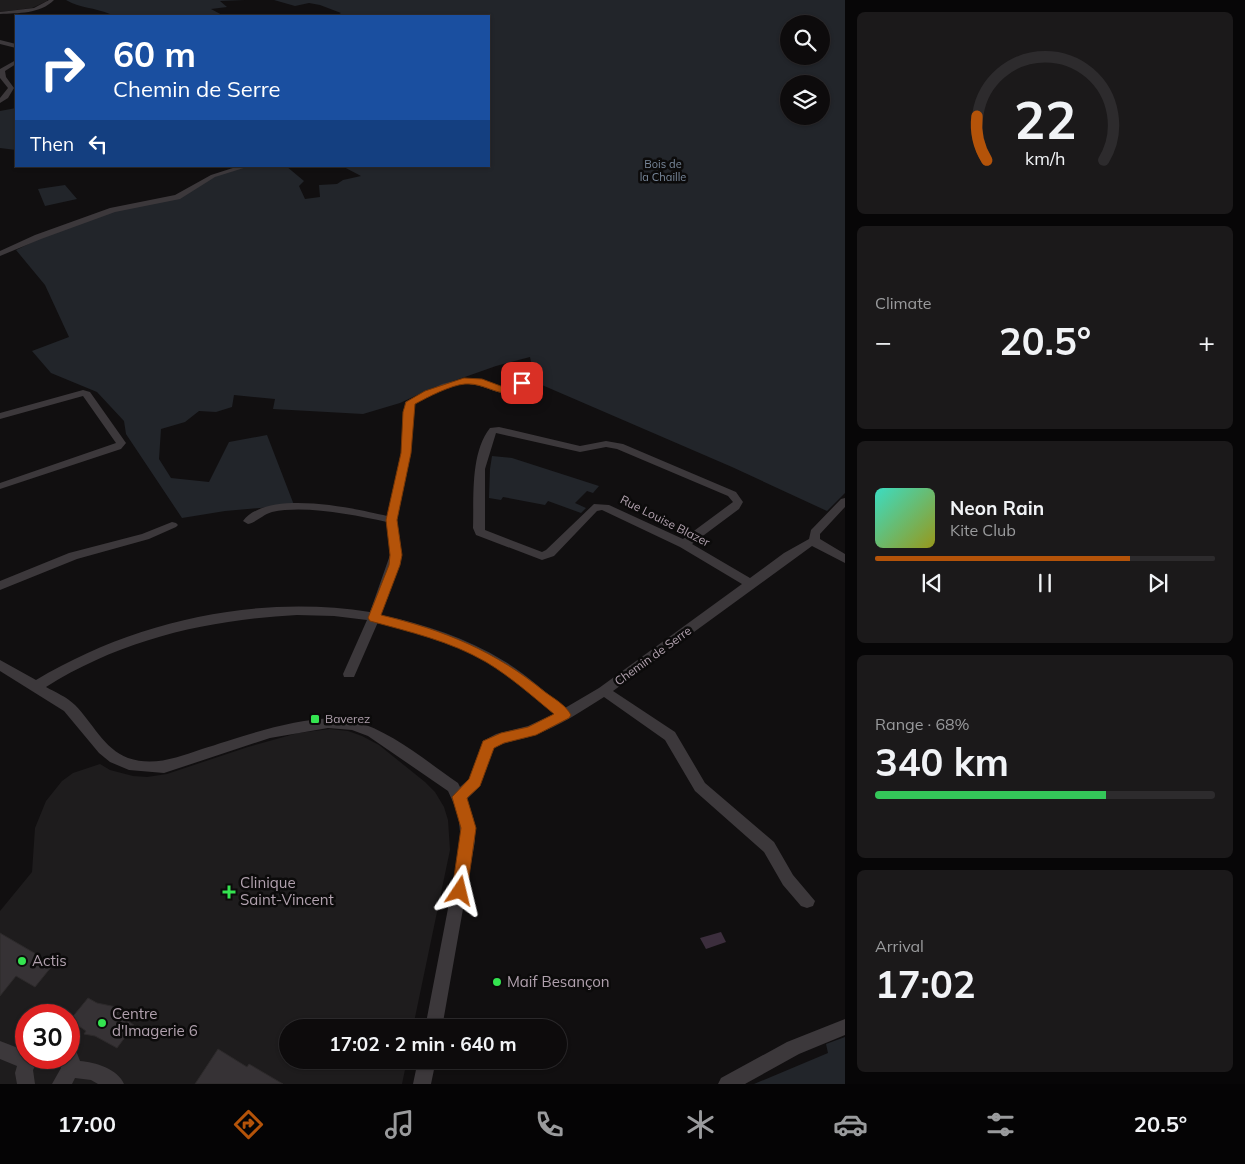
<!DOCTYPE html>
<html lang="en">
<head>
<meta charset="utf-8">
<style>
  body { margin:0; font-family:Mulish,sans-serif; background:#1b191a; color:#f1f3f6; height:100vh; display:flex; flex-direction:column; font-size:19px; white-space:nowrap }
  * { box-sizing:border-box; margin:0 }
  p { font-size:16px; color:#9a9b9d }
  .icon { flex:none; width:28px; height:28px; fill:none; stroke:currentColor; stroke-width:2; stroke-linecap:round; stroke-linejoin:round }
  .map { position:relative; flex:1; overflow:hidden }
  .sheet { display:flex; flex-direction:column; gap:12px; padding:12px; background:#070607; width:400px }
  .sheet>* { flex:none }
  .top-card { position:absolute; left:15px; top:15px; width:475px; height:152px; border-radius:0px; box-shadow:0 1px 4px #0004,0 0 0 1px #2d2b2d; background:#1a4fa0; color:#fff; overflow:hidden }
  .tools { position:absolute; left:780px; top:15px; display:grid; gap:10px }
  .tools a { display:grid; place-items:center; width:50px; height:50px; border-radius:50%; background:#0d0b0c; box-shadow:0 1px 4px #0004,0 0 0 1px #2d2b2d; font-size:25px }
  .speed { position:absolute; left:15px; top:1004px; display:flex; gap:10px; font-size:25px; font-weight:700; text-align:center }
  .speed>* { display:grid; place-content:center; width:65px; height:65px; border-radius:50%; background:#0d0b0c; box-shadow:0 1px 4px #0004,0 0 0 1px #2d2b2d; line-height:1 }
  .speed .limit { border:8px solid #d22; background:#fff; color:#111 }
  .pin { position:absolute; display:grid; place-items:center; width:42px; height:42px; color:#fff; margin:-21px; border-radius:10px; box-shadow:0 2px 8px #0006 }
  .me { position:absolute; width:55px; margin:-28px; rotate:10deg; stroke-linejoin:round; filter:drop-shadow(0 0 4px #0008) }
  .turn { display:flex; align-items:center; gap:18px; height:105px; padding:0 15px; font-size:22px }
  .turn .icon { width:65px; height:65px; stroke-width:2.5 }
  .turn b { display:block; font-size:35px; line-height:42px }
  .then { display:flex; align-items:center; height:48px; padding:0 15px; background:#0003; gap:10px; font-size:19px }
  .big { font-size:38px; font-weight:700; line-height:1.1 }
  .sheet .widget { flex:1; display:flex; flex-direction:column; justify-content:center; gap:8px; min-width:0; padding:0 18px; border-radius:8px; background:#1b191a }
  .sheet .dial { align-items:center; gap:0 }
  .dial svg { height:130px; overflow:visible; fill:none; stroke:#2d2b2d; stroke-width:7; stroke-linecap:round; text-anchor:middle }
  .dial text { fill:#f1f3f6; stroke:none }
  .song { display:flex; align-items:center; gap:15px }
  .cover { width:60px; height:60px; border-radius:8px; background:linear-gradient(135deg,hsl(170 70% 55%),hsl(60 70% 35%)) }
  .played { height:5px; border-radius:2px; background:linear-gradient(90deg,#b45309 75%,#2d2b2d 75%) }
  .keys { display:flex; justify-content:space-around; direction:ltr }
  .heat { display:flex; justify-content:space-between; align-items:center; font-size:28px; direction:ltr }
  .charge { height:8px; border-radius:4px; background:linear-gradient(90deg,#34c759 68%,#2d2b2d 0) }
  .trip { position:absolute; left:279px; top:1019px; width:288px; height:50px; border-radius:25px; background:#0d0b0c; box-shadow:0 1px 4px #0004,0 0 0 1px #2d2b2d; font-weight:700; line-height:50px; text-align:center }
  .menu { display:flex; height:80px; justify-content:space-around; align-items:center; background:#050405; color:#9a9b9d }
  .menu .icon { width:35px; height:35px }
  .menu .selected { color:#b45309 }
  .menu b { font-size:22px; color:#f1f3f6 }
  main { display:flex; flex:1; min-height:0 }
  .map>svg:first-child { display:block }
  .built { fill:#1e1c1d; fill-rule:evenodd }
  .green { fill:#22252a; fill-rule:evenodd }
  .water { fill:#3c2e3d }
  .building { fill:#363235; stroke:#2d2a2b }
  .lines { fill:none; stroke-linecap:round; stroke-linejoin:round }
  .street { fill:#3c383b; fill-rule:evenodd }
  .route { fill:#b45309; stroke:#753606 }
  .poi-dot { fill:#34e450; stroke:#0c0b0b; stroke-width:2 }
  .labels { text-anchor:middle; stroke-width:5; stroke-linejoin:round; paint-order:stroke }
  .far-park-label { font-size:11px; fill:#79889b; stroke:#0c0b0b }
  .street-label { font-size:12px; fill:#b1a1ae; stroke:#0c0b0b }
  .poi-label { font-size:12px; fill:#b1a1ae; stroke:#0c0b0b; text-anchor:start }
  .near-poi-label { font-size:15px; fill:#b1a1ae; stroke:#0c0b0b; text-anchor:start }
</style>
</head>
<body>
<main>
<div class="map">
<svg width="845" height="1084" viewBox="0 0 845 1084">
  <rect width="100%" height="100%" fill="#110f10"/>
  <path class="built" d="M0,0H47V1L32,8L0,12Z
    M330,729L348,731L362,736L379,745L425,782L435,792L444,807L448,820L450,850L413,1027L288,1028V1060H407L402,1084H0V911L32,872L35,828L46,801L62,781L73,773L100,764L110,770L133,776L147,777L167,774L248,747L298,733ZM26,1015H69V1058H26Z"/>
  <path class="green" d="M66,0H245L220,1L227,7L211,9L224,16H82L110,14C93,7 82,9 66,0Z
    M274,0H845V493L827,511L732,467L535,382L530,357L496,366L428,390L400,403L363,414L273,409L275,399L234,395L232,407L216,412L199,411L185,422L161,429L159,459L171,478L209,482L229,442L267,435L294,505L225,511L182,518L126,434L124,421L97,392L51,373L32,351L69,337L45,285L16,250L41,238L115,211L169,200L222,173L249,166H286L304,181L299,186L305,199L320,197L319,185L337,184L343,180L361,176L342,166H489V16H327H336L341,13L320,5L309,3L295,6ZM789,24H821V56H789ZM789,84H821V116H789Z
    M16,108V150L0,148V111Z
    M65,185L77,199L45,206L38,189Z
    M492,456L512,458L599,486L593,493L587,491L575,503L586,508L581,513L548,501L545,505L503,497L501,500L489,498L490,469Z
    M845,1037V1084H754L828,1053L826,1044Z"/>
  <path class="water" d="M721,932L726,942L706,949L700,938Z"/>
  <path class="building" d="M0,933L36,954L34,956L52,966L35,987L16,976L0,996Z
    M88,998L97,1003L121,1008L117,1014L134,1025L117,1048L95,1036L84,1034L86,1031L70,1020Z
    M218,1049L247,1067L249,1064L283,1084H195Z"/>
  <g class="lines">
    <path class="street" d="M49,0H54C40,14 18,13 0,14V12L34,8Z
      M0,40L16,44V48L0,44Z
      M16,60V64L5,71L6,77L14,88L8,98L0,103V98L8,88L0,78V69Z
      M239,166H250L215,177L180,199L115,212L41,239L0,256V251L35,235L110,208L175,195L211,175Z
      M466,378L478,379L507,388L522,380L527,383C505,407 489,382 465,384C447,385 430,396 414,403L411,453L397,520L402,555L381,615C424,624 467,638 504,661C526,674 545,692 565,708L599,688L742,584L680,547L602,510L597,511L554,556L542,560L476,535L473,528C474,498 470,453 490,428L499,427L580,446L606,441L623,444L736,492L743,502L739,509L692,544L750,578L784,553L809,539L811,530L841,499L845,498V507L820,534V539L845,554V563L812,546L613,691L675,732L705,783L774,842L793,875L815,901L813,906L807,908L801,906L783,885L764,852L695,791L665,740L604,697C582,711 559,726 535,735C521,740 507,741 494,748L480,786L467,799L474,820L475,841L442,1028H425L461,841L458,813L448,791L368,736L352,730L328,728L270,738L164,773L129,770L110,762L99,753L64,711L0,671V660L36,680C134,621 256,594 370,612L390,555L387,522C353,515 306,505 272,512C262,515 257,522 248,524L243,521C267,489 353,508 387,516L401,453L405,402L442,384ZM496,433L580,452L606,447L617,449L728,496L733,502L683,539L609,505L594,504L546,550L542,552L485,530V469ZM297,615L334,616L367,620L343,674L344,677H354L378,622C419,632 461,645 496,668C517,682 535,698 554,714L528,726L496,734L483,741L469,779L460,787L458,783C426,761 391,731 354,721C314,710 241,737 202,749C178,757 154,767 128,758C104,749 92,722 75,705C67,697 55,692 46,687C123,639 207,620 297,615Z
      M83,390L90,392L126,443L121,449L0,489V483L116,443L83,396L0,419V413Z
      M172,522L176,523L178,525L176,527L149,539L77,559L0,590V581L69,553L142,534Z
      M845,1019V1035L799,1054L745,1084H718L721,1078L787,1042Z
      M0,1041L26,1051V1058H39L33,1070L35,1084H17L15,1073L17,1066L0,1059Z
      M69,1045L75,1048L80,1061C95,1062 118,1069 124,1084H98L91,1080L75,1078L72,1084H52L61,1068V1058H69Z
      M418,1060H436L431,1084H413Z"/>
  </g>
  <path class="route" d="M464,378L482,379L506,388L522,381L526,383C506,406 489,382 465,384C451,385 428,397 415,404L411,453L397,520L402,555L400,565L381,615C444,630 495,651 545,692C553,698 566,705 571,715L569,718L536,735L504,743L494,748L480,786L467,798L476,828L467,891L465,896L460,898L454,896L452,891L461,828L452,797L469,779L483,741L501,733L528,727L554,714C532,696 511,677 486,662C450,641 410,632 370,621L368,618L389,565L390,555L386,520L401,453L403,412L406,402L425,391Z"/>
  <g class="poi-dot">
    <rect x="310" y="714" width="10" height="10" rx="2.5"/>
    <path d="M226.5 884.5h5v5h5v5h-5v5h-5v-5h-5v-5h5z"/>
    <circle cx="22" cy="961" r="5"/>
    <circle cx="497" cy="982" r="5"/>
    <circle cx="102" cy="1023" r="5"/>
  </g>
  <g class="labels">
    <g class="far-park-label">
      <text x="663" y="168">Bois de<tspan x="663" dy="13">la Chaille</tspan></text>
    </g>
    <g class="street-label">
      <text transform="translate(665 521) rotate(27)" y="4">Rue Louise Blazer</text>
      <text transform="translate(653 656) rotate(-36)" y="4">Chemin de Serre</text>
    </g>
    <g class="poi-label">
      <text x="325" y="723">Baverez</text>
    </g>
    <g class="near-poi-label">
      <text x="240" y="888">Clinique<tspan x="240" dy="17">Saint-Vincent</tspan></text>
      <text x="32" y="966">Actis</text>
      <text x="507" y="987">Maif Besançon</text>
      <text x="112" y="1019">Centre<tspan x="112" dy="17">d'Imagerie 6</tspan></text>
    </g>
  </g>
</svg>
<div class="tools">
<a><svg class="icon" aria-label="search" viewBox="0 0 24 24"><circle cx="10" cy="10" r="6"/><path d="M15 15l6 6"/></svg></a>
<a><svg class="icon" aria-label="layers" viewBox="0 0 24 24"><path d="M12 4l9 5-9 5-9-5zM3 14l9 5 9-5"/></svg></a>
</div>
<div class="speed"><div class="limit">30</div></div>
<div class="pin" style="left:522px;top:383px;background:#d93025"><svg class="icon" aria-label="arrive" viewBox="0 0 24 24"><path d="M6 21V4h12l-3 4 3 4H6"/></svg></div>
<svg class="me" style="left:460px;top:891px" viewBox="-20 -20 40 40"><path d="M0-17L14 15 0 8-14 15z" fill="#b45309" stroke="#fff" stroke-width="4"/></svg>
<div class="trip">17:02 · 2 min · 640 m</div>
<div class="top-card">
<div class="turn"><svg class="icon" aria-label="right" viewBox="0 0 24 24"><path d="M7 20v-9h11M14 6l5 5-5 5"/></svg><div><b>60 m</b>Chemin de Serre</div></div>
<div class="then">Then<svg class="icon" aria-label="left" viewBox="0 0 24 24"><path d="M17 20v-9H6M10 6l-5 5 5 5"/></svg></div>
</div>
</div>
<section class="sheet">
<div class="widget dial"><svg viewBox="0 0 100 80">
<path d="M14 69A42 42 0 1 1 86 69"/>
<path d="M14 69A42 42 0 0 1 8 42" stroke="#b45309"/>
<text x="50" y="56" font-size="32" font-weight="700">22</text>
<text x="50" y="72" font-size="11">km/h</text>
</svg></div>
<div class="widget"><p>Climate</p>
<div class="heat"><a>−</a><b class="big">20.5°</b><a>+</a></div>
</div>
<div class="widget">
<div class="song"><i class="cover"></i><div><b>Neon Rain</b><p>Kite Club</p></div></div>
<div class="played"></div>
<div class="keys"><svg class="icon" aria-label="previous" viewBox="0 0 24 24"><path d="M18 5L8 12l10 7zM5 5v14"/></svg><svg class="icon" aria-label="pause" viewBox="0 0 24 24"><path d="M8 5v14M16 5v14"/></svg><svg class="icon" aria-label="next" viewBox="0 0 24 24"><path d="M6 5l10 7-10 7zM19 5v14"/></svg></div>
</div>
<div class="widget"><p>Range · 68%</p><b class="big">340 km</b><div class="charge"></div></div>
<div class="widget"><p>Arrival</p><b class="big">17:02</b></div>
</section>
</main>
<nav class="menu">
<b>17:00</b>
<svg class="icon selected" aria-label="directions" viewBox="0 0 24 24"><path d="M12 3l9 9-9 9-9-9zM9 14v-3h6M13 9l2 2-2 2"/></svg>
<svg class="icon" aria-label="music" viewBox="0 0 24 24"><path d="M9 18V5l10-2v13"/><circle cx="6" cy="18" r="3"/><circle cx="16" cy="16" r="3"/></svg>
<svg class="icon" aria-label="phone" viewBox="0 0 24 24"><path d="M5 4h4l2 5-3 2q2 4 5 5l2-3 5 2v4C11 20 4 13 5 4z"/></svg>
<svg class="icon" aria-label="climate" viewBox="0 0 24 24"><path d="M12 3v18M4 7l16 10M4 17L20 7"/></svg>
<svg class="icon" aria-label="car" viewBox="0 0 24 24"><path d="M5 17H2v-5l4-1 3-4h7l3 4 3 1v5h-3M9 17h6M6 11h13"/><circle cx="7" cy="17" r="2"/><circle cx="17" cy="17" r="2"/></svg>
<svg class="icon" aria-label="filters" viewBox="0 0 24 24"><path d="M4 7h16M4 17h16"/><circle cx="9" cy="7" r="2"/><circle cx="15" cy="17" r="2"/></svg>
<b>20.5°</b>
</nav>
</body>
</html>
